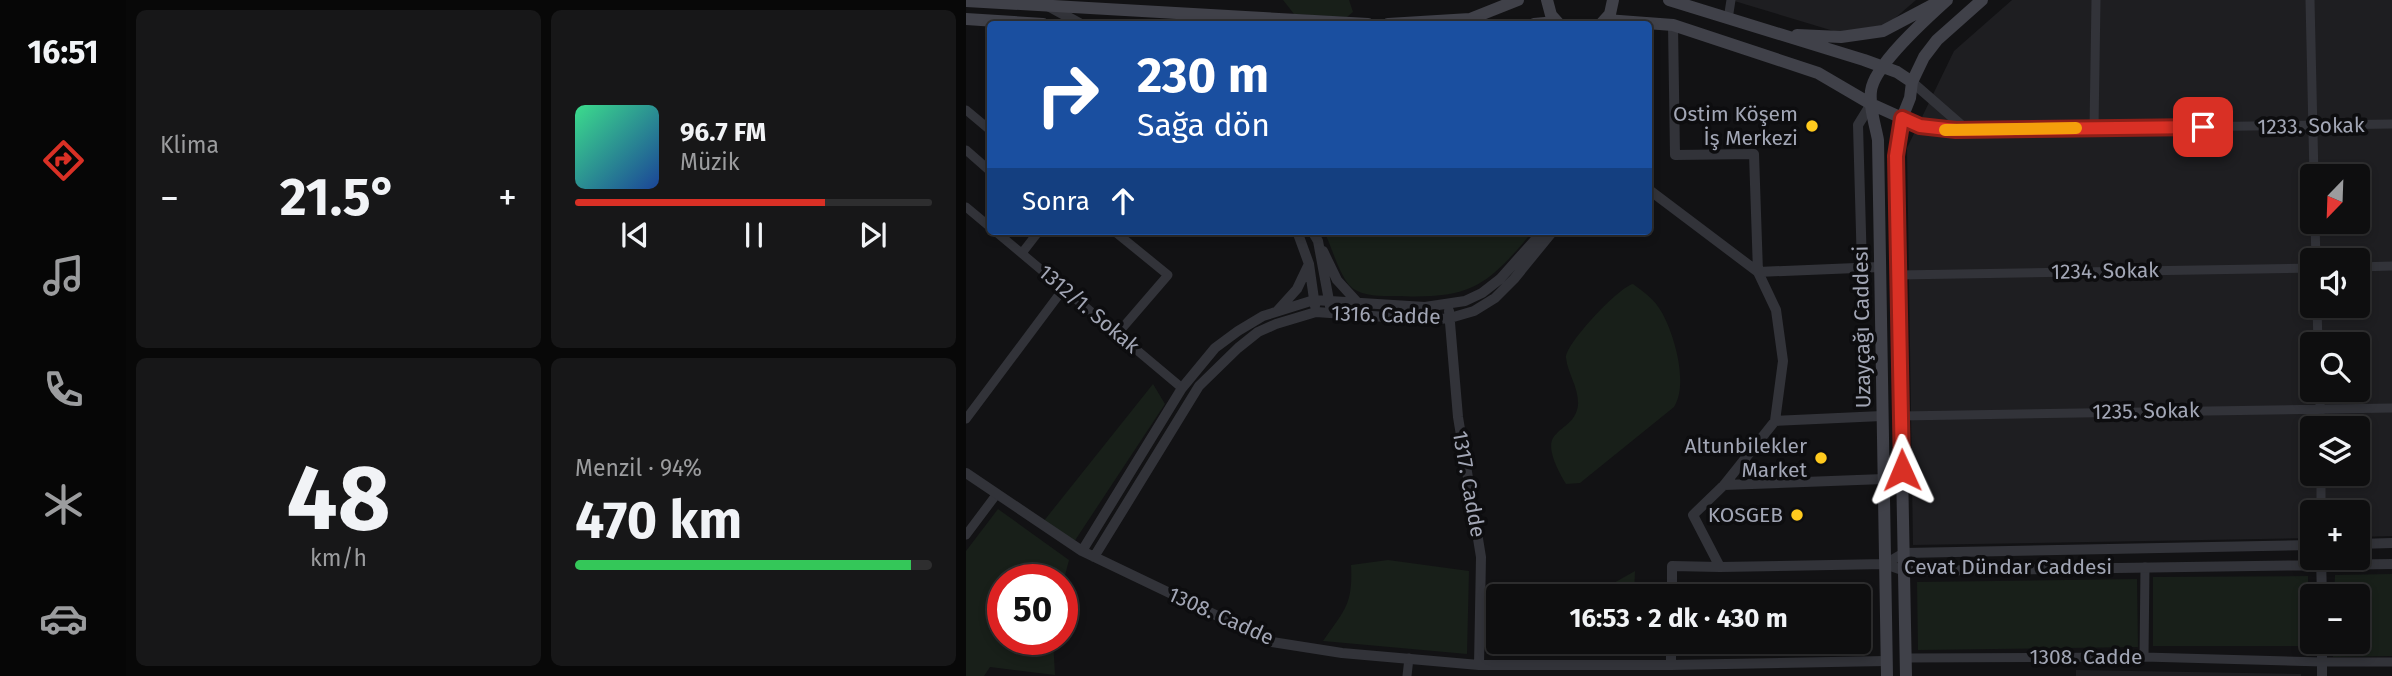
<!DOCTYPE html>
<html lang="tr">
<head>
<meta charset="utf-8">
<style>
  body { margin:0; font-family:"Fira Sans",sans-serif; background:#171718; color:#f1f3f6; height:100vh; display:flex; flex-direction:column; font-size:26px; white-space:nowrap }
  * { box-sizing:border-box; margin:0 }
  p { font-size:23px; color:#9b9c9e }
  .icon { flex:none; width:38px; height:38px; fill:none; stroke:currentColor; stroke-width:2; stroke-linecap:round; stroke-linejoin:round }
  .map { position:relative; flex:1; overflow:hidden }
  .sheet { display:flex; flex-direction:column; gap:10px; padding:10px; background:#080808; width:840px }
  .sheet>* { flex:none }
  .top-card { position:absolute; left:21px; top:21px; width:665px; height:214px; border-radius:7px; box-shadow:0 4px 10px #0003,0 0 0 2px #2e2e2f; background:#1a4fa0; color:#fff; overflow:hidden }
  .needle { width:46px; rotate:203deg }
  .tools { position:absolute; left:1334px; top:164px; display:grid; gap:14px }
  .tools a { display:grid; place-items:center; width:70px; height:70px; border-radius:7px; background:#0e0e0f; box-shadow:0 4px 10px #0003,0 0 0 2px #2e2e2f; font-size:35px }
  .speed { position:absolute; left:21px; top:564px; display:flex; gap:14px; font-size:35px; font-weight:700; text-align:center }
  .speed>* { display:grid; place-content:center; width:91px; height:91px; border-radius:50%; background:#0e0e0f; box-shadow:0 4px 10px #0003,0 0 0 2px #2e2e2f; line-height:1 }
  .speed .limit { border:10px solid #d22; background:#fff; color:#111 }
  .pin { position:absolute; display:grid; place-items:center; width:60px; height:60px; color:#fff; margin:-30px; border-radius:14px; box-shadow:0 4px 10px #0006 }
  .me { position:absolute; width:77px; margin:-38px; rotate:359deg; stroke-linejoin:round; filter:drop-shadow(0 0 5px #0008) }
  .turn { display:flex; align-items:center; gap:24px; height:147px; padding:0 35px; font-size:32px }
  .turn .icon { width:91px; height:91px; stroke-width:2.5 }
  .turn b { display:block; font-size:49px; line-height:60px }
  .then { display:flex; align-items:center; height:66px; padding:0 35px; background:#0003; gap:14px; font-size:26px }
  .big { font-size:52px; font-weight:700; line-height:1.1 }
  .sheet .widget { flex:1; display:flex; flex-direction:column; justify-content:center; gap:10px; min-width:0; padding:0 24px; border-radius:10px; background:#171718 }
  .sheet .dial { align-items:center; gap:0 }
  .dial b { font-size:91px; line-height:1 }
  .song { display:flex; align-items:center; gap:21px }
  .cover { width:84px; height:84px; border-radius:10px; background:linear-gradient(135deg,hsl(150 70% 55%),hsl(220 70% 35%)) }
  .played { height:7px; border-radius:4px; background:linear-gradient(90deg,#d93025 70%,#2e2e2f 70%) }
  .keys { display:flex; justify-content:space-around; direction:ltr }
  .heat { display:flex; justify-content:space-between; align-items:center; font-size:38px; direction:ltr }
  .charge { height:10px; border-radius:5px; background:linear-gradient(90deg,#34c759 94%,#2e2e2f 0) }
  .sheet .tiles { flex:1; display:grid; gap:10px; grid-template-columns:repeat(2,1fr) }
  .trip { position:absolute; left:520px; top:584px; width:385px; height:70px; border-radius:7px; background:#0e0e0f; box-shadow:0 4px 10px #0003,0 0 0 2px #2e2e2f; font-weight:700; line-height:70px; text-align:center }
  main { display:flex; flex:1; min-height:0 }
  .dock { display:flex; flex-direction:column; width:126px; justify-content:space-around; align-items:center; background:#060606; color:#9b9c9e }
  .dock .icon { width:49px; height:49px }
  .dock .current { color:#d93025 }
  .dock b { font-size:32px; color:#f1f3f6 }
  .map>svg:first-child { display:block }
  .built { fill:#1e1e21; fill-rule:evenodd }
  .green { fill:#181f19 }
  .lines { fill:none; stroke-linecap:round; stroke-linejoin:round }
  .minor { stroke:#323339; stroke-width:9 }
  .tertiary { stroke:#323339; stroke-width:10 }
  .secondary { stroke:#404149; stroke-width:12 }
  .route-casing { stroke:#8d1f18; stroke-width:18 }
  .route { stroke:#d93025; stroke-width:12 }
  .slow { stroke:#f59e0b; stroke-width:12 }
  .poi-dot { fill:#ffca1e; stroke:#0d0d0f; stroke-width:2.5 }
  .labels { text-anchor:middle; stroke-width:7; stroke-linejoin:round; paint-order:stroke }
  .poi-label { font-size:21px; fill:#a2a6b5; stroke:#0d0d0f; text-anchor:end }
  .street-label { font-size:21px; fill:#a2a6b5; stroke:#0d0d0f }
</style>
</head>
<body>
<main>
<nav class="dock">
<b>16:51</b>
<svg class="icon current" aria-label="directions" viewBox="0 0 24 24"><path d="M12 3l9 9-9 9-9-9zM9 14v-3h6M13 9l2 2-2 2"/></svg>
<svg class="icon" aria-label="music" viewBox="0 0 24 24"><path d="M9 18V5l10-2v13"/><circle cx="6" cy="18" r="3"/><circle cx="16" cy="16" r="3"/></svg>
<svg class="icon" aria-label="phone" viewBox="0 0 24 24"><path d="M5 4h4l2 5-3 2q2 4 5 5l2-3 5 2v4C11 20 4 13 5 4z"/></svg>
<svg class="icon" aria-label="climate" viewBox="0 0 24 24"><path d="M12 3v18M4 7l16 10M4 17L20 7"/></svg>
<svg class="icon" aria-label="car" viewBox="0 0 24 24"><path d="M5 17H2v-5l4-1 3-4h7l3 4 3 1v5h-3M9 17h6M6 11h13"/><circle cx="7" cy="17" r="2"/><circle cx="17" cy="17" r="2"/></svg>
</nav>
<section class="sheet">
<div class="tiles">
<div class="widget"><p>Klima</p>
<div class="heat"><a>−</a><b class="big">21.5°</b><a>+</a></div>
</div>
<div class="widget">
<div class="song"><i class="cover"></i><div><b>96.7 FM</b><p>Müzik</p></div></div>
<div class="played"></div>
<div class="keys"><svg class="icon" aria-label="previous" viewBox="0 0 24 24"><path d="M18 5L8 12l10 7zM5 5v14"/></svg><svg class="icon" aria-label="pause" viewBox="0 0 24 24"><path d="M8 5v14M16 5v14"/></svg><svg class="icon" aria-label="next" viewBox="0 0 24 24"><path d="M6 5l10 7-10 7zM19 5v14"/></svg></div>
</div>
<div class="widget dial"><b>48</b><p>km/h</p></div>
<div class="widget"><p>Menzil · 94%</p><b class="big">470 km</b><div class="charge"></div></div>
</div>
</section>
<div class="map">
<svg width="1426" height="676" viewBox="0 0 1426 676">
  <rect width="100%" height="100%" fill="#121214"/>
  <path class="built" d="M765,0H950L921,25L871,32Z
    M1046,0H1426V536L1391,537V513H1346V538L947,545L941,148L988,51ZM1346,177H1391V222H1346ZM1346,261H1391V306H1346ZM1346,345H1391V390H1346ZM1346,429H1391V474H1346Z
    M1110,670L1335,674V676H1110Z"/>
  <path class="green" d="M317,0H383L387,12L381,17L328,14Z
    M358,231H567C520,288 504,299 429,296C415,296 394,297 383,285C372,271 366,248 358,231Z
    M667,284C678,292 688,299 695,311C708,333 723,384 708,407L614,483L600,484C594,474 580,450 587,438C595,426 610,423 612,405C613,388 602,374 600,358C599,344 654,286 667,284Z
    M187,384L199,404L108,542L77,522Z
    M32,509L103,560L96,587V579H37V639H87L89,675L24,667L18,676H0V551Z
    M422,560L503,571L501,654L357,641C379,610 387,604 385,565Z
    M669,571L668,597H623Z
    M1426,574V656L1367,657V642H1391V597H1368L1369,575Z
    M1342,576L1343,646H1187V577Z
    M1171,579L1172,647L952,650L951,582Z"/>
  <g class="lines">
    <path class="minor" d="M1344,0L1348,177
      M762,19L765,0
      M0,110L24,130
      M1128,128L1130,0
      M1001,130L1426,124
      M0,150L24,171
      M0,207L24,227
      M1349,222L1350,261
      M29,231L216,388
      M148,231L202,275L152,333
      M56,253L73,231
      M1391,267L1426,266
      M932,275L1346,268
      M1351,306L1352,345
      M1354,390V429
      M935,416L1426,408
      M0,419L98,288
      M1355,474V513
      M0,535L30,495
      M1178,657L1179,567
      M939,658L1178,657L1356,662H1426
      M441,676L443,658"/>
    <path class="tertiary" d="M82,6L115,24
      M707,25L709,155L788,154L792,272L914,267
      M946,82L1001,130
      M936,118L954,126L1001,130
      M682,189L792,272L810,310L817,361L809,421
      M331,231L343,264L349,306
      M346,231L352,241L364,306
      M357,251L371,280L392,303
      M896,268L892,125L905,104
      M312,310L331,289L342,266
      M483,311L492,417L515,557L513,665
      M0,473L116,551L306,642L376,653L513,665H705L920,661
      M758,485L918,479
      M1391,544L1426,543
      M116,551L216,388L249,348L272,331L297,316L348,300L459,307L499,301L516,293L534,279L577,231
      M128,557L233,386L272,348L292,332L310,324L350,312L462,320L484,318L508,311L529,298L548,279L587,231
      M1355,558L1356,597
      M919,564L938,553L1346,545
      M754,567L919,564L939,571L1426,564
      M706,597V566L754,567L727,515L758,485L809,421L916,416
      M705,665V642
      M1356,676V642"/>
    <path class="secondary" d="M581,0L585,15L593,24
      M703,0L898,60L931,72L946,82
      M0,1L402,24
      M0,19L77,24
      M640,20L707,25L852,73L905,104L936,118
      M422,24L504,19L552,0
      M568,24L590,22
      M635,24L644,14L647,0
      M831,35L875,37L917,31L972,2
      M921,676L912,140C909,124 903,107 905,91C908,65 961,18 981,0
      M940,676L930,156L936,118L944,98L946,82L958,57L971,40L1016,0"/>
  </g>
  <g class="lines">
    <defs>
      <path id="route" d="M936,470L930,156L936,118L954,126L990,130L1237,127"/>
    </defs>
    <use href="#route" class="route-casing"/>
    <use href="#route" class="route"/>
    <path class="slow" d="M979,130L1110,128"/>
  </g>
  <g class="poi-dot">
    <circle cx="846" cy="126" r="7"/>
    <circle cx="855" cy="458" r="7"/>
    <circle cx="831" cy="515" r="7"/>
  </g>
  <g class="labels">
    <g class="poi-label">
      <text x="832" y="121">Ostim Köşem<tspan x="832" dy="24">İş Merkezi</tspan></text>
      <text x="841" y="453">Altunbilekler<tspan x="841" dy="24">Market</tspan></text>
      <text x="817" y="522">KOSGEB</text>
    </g>
    <g class="street-label">
      <text transform="translate(1345 126) rotate(-1)" y="7">1233. Sokak</text>
      <text transform="translate(1139 271) rotate(-1)" y="7">1234. Sokak</text>
      <text transform="translate(123 309) rotate(40)" y="7">1312/1. Sokak</text>
      <text transform="translate(420 315) rotate(2)" y="7">1316. Cadde</text>
      <text transform="translate(896 327) rotate(-91)" y="7">Uzayçağı Caddesi</text>
      <text transform="translate(1180 411) rotate(-1)" y="7">1235. Sokak</text>
      <text transform="translate(503 484) rotate(80)" y="7">1317. Cadde</text>
      <text x="1042" y="574">Cevat Dündar Caddesi</text>
      <text transform="translate(255 616) rotate(24)" y="7">1308. Cadde</text>
      <text x="1120" y="664">1308. Cadde</text>
    </g>
  </g>
</svg>
<div class="tools">
<a><svg class="needle" viewBox="-14 -14 28 28"><path d="M0-13l5 13h-10z" fill="#e53935"/><path d="M0 13l5-13h-10z" fill="#9b9c9e"/></svg></a>
<a><svg class="icon" aria-label="sound" viewBox="0 0 24 24"><path d="M4 9h4l5-4v14l-5-4H4zM17 9q2 3 0 6"/></svg></a>
<a><svg class="icon" aria-label="search" viewBox="0 0 24 24"><circle cx="10" cy="10" r="6"/><path d="M15 15l6 6"/></svg></a>
<a><svg class="icon" aria-label="layers" viewBox="0 0 24 24"><path d="M12 4l9 5-9 5-9-5zM3 14l9 5 9-5"/></svg></a>
<a>+</a>
<a>−</a>
</div>
<div class="speed"><div class="limit">50</div></div>
<div class="pin" style="left:1237px;top:127px;background:#d93025"><svg class="icon" aria-label="arrive" viewBox="0 0 24 24"><path d="M6 21V4h12l-3 4 3 4H6"/></svg></div>
<svg class="me" style="left:936px;top:470px" viewBox="-20 -20 40 40"><path d="M0-17L14 15 0 8-14 15z" fill="#d93025" stroke="#fff" stroke-width="4"/></svg>
<div class="trip">16:53 · 2 dk · 430 m</div>
<div class="top-card">
<div class="turn"><svg class="icon" aria-label="right" viewBox="0 0 24 24"><path d="M7 20v-9h11M14 6l5 5-5 5"/></svg><div><b>230 m</b>Sağa dön</div></div>
<div class="then">Sonra<svg class="icon" aria-label="ahead" viewBox="0 0 24 24"><path d="M12 20V5M6 11l6-6 6 6"/></svg></div>
</div>
</div>
</main>
</body>
</html>
